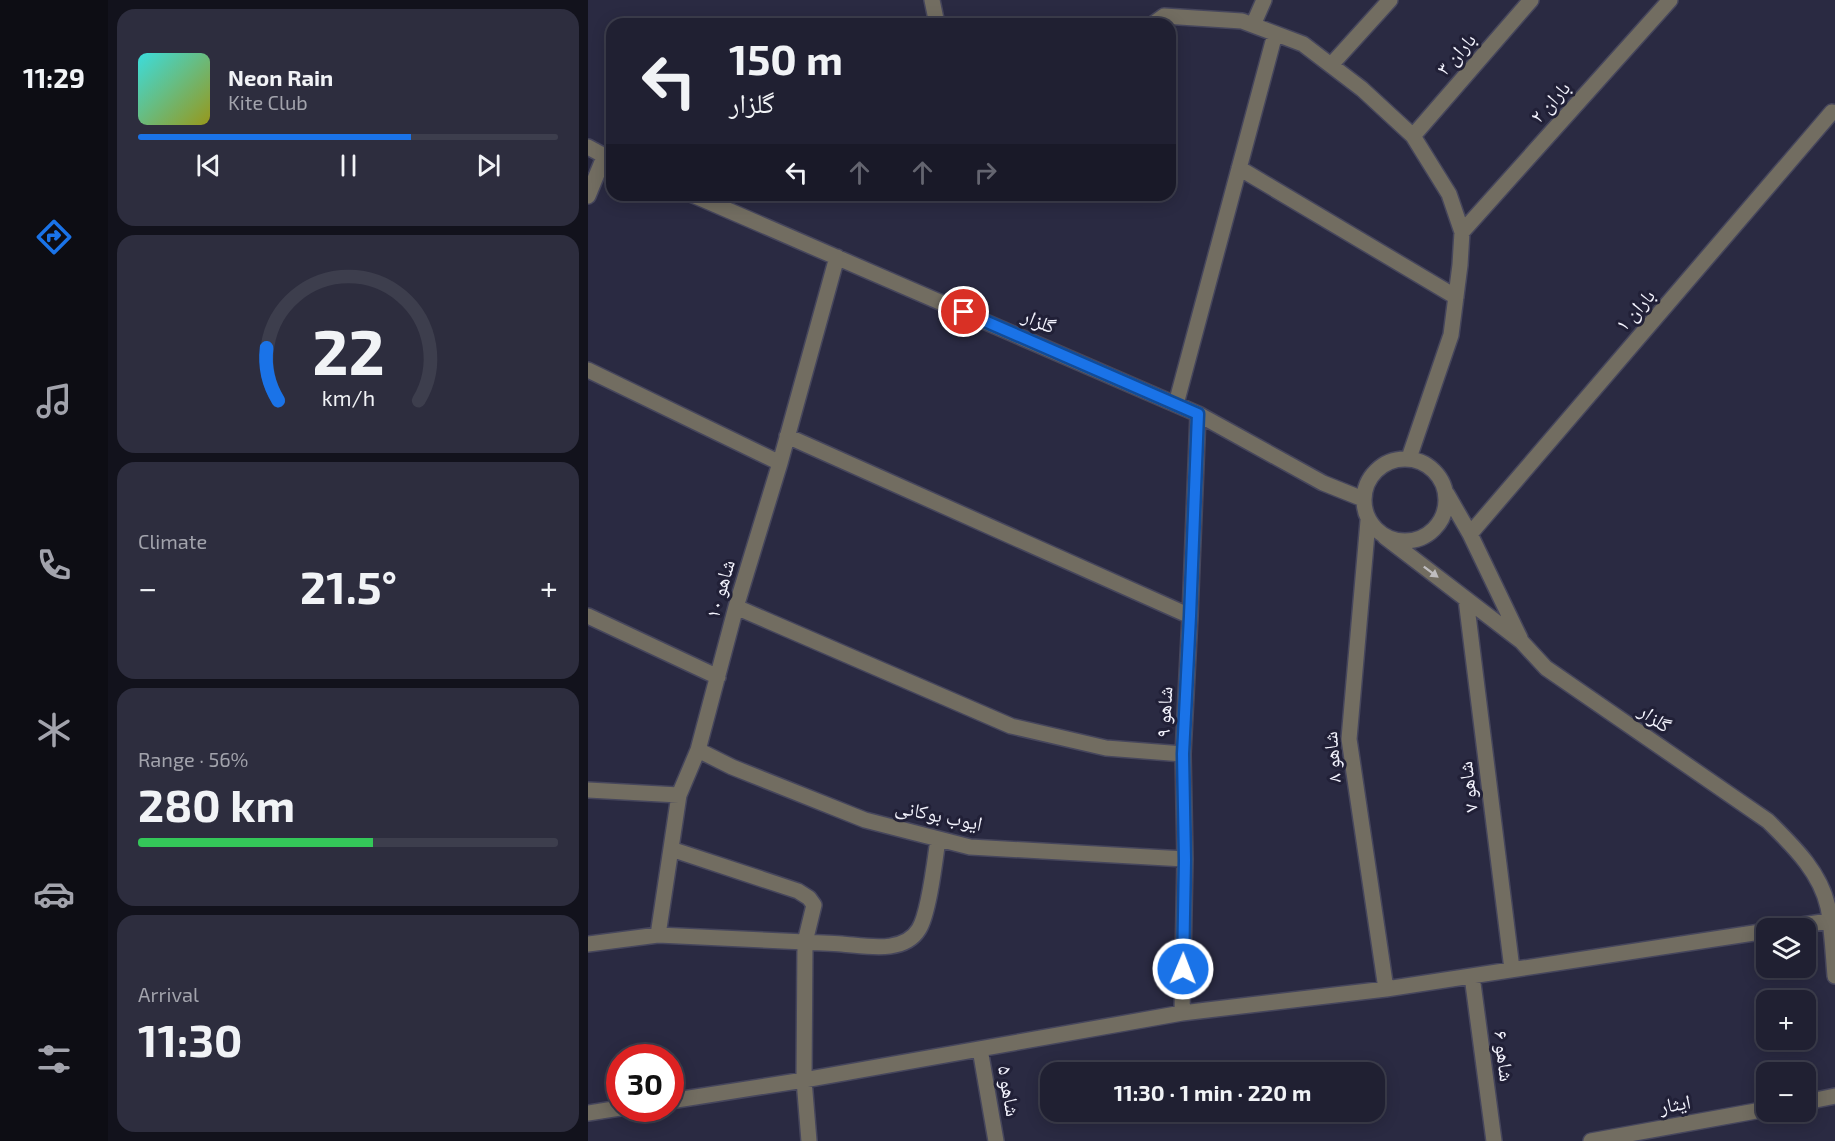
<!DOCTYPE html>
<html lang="en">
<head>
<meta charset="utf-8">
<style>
  body { margin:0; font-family:"Exo 2","Noto Naskh Arabic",sans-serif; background:#2d2d3e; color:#f1f3f6; height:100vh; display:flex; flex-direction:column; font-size:22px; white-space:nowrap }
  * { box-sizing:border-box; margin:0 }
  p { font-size:20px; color:#a2a3ac }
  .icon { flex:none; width:33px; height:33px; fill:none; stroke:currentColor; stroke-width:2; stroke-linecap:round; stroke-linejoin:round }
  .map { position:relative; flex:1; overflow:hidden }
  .sheet { display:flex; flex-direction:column; gap:9px; padding:9px; background:#12121c; width:480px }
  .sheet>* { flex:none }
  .guide { position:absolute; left:18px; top:18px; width:570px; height:183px; border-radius:18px; box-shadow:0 3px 15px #0003,0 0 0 2px #3d3e4d; background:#202032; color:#f1f3f6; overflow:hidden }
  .fabs { position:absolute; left:1168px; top:918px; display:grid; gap:12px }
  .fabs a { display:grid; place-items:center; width:60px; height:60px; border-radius:12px; background:#202032; box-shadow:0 3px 15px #0003,0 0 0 2px #3d3e4d; font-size:30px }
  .speed { position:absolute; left:18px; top:1044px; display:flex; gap:12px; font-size:30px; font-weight:700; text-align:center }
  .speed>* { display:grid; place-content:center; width:78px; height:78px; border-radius:50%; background:#202032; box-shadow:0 3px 15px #0003,0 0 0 2px #3d3e4d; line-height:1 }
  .speed .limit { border:9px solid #d22; background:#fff; color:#111 }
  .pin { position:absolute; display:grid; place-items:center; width:51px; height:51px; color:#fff; margin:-26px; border:3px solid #fff; border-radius:50%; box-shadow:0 2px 6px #0007 }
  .me { position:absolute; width:66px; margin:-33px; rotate:1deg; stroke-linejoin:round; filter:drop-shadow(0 0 4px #0008) }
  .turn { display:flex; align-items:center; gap:21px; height:126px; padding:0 24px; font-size:27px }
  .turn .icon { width:78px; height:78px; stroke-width:2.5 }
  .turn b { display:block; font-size:42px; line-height:51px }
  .lanes { display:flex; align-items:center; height:57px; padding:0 24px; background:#0003; justify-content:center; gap:30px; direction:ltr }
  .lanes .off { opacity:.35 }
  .big { font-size:45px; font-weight:700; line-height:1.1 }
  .sheet .tile { flex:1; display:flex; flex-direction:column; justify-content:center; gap:9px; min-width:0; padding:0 21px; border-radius:18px; background:#2d2d3e }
  .sheet .dial { align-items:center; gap:0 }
  .dial svg { height:156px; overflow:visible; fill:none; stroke:#3d3e4d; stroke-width:7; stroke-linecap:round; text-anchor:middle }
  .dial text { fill:#f1f3f6; stroke:none }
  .song { display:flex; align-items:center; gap:18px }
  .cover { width:72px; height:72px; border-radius:9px; background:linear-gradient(135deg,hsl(180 70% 55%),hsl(60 70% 35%)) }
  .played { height:6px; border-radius:3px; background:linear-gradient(90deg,#1a73e8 65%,#3d3e4d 65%) }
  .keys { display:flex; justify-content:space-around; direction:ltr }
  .heat { display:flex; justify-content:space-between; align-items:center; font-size:33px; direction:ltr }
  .charge { height:9px; border-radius:4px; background:linear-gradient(90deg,#34c759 56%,#3d3e4d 0) }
  .trip { position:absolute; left:452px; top:1062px; width:345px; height:60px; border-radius:18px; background:#202032; box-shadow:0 3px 15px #0003,0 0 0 2px #3d3e4d; font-weight:700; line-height:60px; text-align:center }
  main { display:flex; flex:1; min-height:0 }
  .tabs { display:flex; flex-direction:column; width:108px; justify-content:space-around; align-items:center; background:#0d0d14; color:#a2a3ac }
  .tabs .icon { width:42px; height:42px }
  .tabs .active { color:#1a73e8 }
  .tabs b { font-size:27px; color:#f1f3f6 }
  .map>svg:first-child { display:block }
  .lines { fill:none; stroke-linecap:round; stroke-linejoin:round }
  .minor-casing { stroke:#46465c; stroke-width:18 }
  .minor { stroke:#726d61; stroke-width:15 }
  .oneway { fill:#bfbdbf }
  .route-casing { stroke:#114b97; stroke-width:15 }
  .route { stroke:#1a73e8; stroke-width:10 }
  .labels { text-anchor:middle; stroke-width:6; stroke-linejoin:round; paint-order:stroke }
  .street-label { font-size:20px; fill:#f3f3fd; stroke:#212037 }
</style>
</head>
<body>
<main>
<nav class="tabs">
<b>11:29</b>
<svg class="icon active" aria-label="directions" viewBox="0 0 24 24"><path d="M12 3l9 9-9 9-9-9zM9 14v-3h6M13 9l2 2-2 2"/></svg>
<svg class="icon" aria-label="music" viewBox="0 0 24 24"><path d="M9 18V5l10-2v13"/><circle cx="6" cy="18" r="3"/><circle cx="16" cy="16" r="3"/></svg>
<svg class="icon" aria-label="phone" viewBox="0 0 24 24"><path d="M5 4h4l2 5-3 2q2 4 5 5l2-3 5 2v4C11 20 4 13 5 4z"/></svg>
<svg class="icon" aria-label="climate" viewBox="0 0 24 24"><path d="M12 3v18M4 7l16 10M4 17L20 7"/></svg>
<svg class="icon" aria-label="car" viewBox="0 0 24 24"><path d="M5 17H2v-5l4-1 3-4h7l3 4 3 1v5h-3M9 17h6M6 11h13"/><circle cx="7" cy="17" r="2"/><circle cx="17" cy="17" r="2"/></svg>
<svg class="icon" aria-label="filters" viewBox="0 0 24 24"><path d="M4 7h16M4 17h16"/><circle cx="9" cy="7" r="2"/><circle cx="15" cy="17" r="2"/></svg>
</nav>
<section class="sheet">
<div class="tile">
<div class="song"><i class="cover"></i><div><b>Neon Rain</b><p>Kite Club</p></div></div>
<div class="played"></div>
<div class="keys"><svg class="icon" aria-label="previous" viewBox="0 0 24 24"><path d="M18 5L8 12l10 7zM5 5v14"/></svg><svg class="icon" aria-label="pause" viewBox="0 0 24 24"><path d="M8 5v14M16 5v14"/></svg><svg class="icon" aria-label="next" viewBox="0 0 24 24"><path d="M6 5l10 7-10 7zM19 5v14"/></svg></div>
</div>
<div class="tile dial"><svg viewBox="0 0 100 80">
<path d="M14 69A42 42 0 1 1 86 69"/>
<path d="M14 69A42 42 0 0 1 8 42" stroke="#1a73e8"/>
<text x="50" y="56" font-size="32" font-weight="700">22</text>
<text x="50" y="72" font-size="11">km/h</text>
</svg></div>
<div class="tile"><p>Climate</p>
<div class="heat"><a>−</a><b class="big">21.5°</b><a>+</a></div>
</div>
<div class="tile"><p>Range · 56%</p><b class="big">280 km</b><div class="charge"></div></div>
<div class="tile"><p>Arrival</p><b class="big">11:30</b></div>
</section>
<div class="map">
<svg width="1247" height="1141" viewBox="0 0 1247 1141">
  <rect width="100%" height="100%" fill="#2a2a42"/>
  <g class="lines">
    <defs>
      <path id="minor" d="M344,0L349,24
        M565,24L576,16L654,21L715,44L774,89L825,136L861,194L874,232L872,265L863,335L821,458
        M665,25L676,0
        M743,65L802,0
        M825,136L943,0
        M0,147L24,160
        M651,168L868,297
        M105,195L610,414L735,483L775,499
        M0,196L16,157
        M874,232L1082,0
        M0,370L192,463
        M588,404L687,34
        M199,436L602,616
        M776 500a41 41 0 1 1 82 0a41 41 0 1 1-82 0Z
        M859,494L882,534L932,638
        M780,521L761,739L798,989
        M882,534L1244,112
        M797,537L933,641L958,668L1180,821C1204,845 1232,871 1240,907C1244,929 1245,953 1247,976
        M878,599L924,969
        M148,607L423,726L518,748L595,754
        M0,616L130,677
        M110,750L144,767L277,820L382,847L597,859
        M0,790L91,795
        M83,849L210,891L221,898L226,905L217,942C230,943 242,943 254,944C279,946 316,954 331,929C341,913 347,860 350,839
        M1194,928L1241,921
        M70,935L91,795L110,750L148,607L192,463L249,257
        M0,944L70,935L217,942L216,1080L221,1141
        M884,976L906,1141
        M594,1013L597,859L595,754L602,616L610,414
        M392,1049L408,1141
        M82,1101L216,1080L594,1013L798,989L1179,931
        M1218,1102L1247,1096
        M0,1113L32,1108
        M1003,1141L1179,1109"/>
    </defs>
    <use href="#minor" class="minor-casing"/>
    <use href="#minor" class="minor"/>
  </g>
  <defs><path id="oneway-solid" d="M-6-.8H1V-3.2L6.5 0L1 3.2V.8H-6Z" transform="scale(1.5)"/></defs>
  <use class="oneway" href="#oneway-solid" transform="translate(843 572) rotate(37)"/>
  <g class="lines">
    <defs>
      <path id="route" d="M376,312L610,414L602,616L595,754L597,860L595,969"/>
    </defs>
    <use href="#route" class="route-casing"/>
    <use href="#route" class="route"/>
  </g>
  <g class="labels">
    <g class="street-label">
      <text transform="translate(868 54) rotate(-49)" y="7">باران ۳</text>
      <text transform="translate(962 102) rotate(-48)" y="7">باران ۲</text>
      <text transform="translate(1047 310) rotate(-49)" y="7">باران ۱</text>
      <text transform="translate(451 321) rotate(23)" y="7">گلزار</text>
      <text transform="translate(132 589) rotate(-74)" y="7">شاهو ۱۰</text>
      <text transform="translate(576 712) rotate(-87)" y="7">شاهو ۹</text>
      <text transform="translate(1067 718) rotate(35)" y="7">گلزار</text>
      <text transform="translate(744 757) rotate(-95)" y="7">شاهو ۸</text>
      <text transform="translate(880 787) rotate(-97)" y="7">شاهو ۷</text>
      <text transform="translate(351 815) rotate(12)" y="7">ایوب بوکانی</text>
      <text transform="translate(916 1056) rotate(83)" y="7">شاهو ۶</text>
      <text transform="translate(421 1091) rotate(80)" y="7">شاهو ۵</text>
      <text transform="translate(1087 1104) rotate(-10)" y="7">ایثار</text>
    </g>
  </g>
</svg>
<div class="fabs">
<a><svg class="icon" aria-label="layers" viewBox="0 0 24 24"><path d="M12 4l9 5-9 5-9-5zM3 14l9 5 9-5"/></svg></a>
<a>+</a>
<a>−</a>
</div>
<div class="speed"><div class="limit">30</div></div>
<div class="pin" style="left:376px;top:312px;background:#d93025"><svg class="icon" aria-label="arrive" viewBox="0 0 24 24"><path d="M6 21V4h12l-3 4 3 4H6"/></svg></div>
<svg class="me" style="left:595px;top:969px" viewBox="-20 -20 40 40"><circle r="17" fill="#1a73e8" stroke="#fff" stroke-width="3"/><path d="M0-11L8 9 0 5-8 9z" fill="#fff"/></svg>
<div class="trip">11:30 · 1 min · 220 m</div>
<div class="guide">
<div class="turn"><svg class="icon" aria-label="left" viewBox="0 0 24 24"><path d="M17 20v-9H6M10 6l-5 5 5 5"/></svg><div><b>150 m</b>گلزار</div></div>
<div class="lanes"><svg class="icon" aria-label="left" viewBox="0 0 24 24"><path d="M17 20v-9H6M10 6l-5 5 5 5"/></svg><svg class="icon off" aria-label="ahead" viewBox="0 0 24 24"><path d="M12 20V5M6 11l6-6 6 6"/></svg><svg class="icon off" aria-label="ahead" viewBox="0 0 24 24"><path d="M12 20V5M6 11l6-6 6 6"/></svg><svg class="icon off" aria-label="right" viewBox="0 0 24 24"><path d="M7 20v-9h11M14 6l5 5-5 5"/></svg></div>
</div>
</div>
</main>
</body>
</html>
